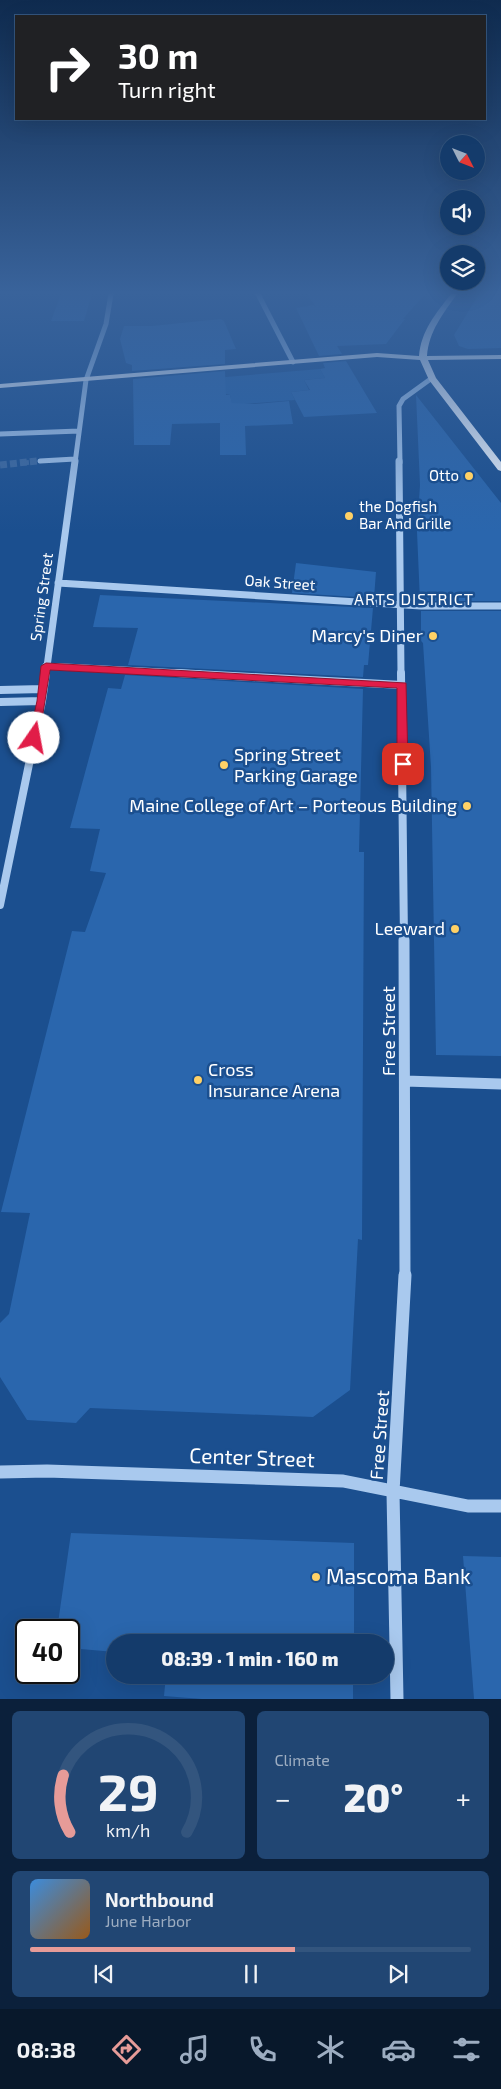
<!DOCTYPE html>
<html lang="en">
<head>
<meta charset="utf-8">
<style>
  body { margin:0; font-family:"Exo 2",sans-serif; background:#214673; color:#f1f3f6; height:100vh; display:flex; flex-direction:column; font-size:19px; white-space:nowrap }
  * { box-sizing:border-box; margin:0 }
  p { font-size:16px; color:#9dadc1 }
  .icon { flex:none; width:28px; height:28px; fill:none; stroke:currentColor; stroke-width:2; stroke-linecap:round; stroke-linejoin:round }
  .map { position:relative; height:1699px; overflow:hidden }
  .panel { display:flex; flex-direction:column; gap:12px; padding:12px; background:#0b203b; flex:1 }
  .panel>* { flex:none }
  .guide { position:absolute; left:15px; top:15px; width:471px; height:105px; border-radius:0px; box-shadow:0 5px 20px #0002,0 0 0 1px #33557e; background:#202124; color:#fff; overflow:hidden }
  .needle { width:32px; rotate:132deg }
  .tools { position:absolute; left:440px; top:135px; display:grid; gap:10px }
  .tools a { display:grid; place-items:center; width:45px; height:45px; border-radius:50%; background:#143b6b; box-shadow:0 5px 20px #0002,0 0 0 1px #33557e; font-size:25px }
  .speed { position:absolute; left:15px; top:1619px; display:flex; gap:10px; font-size:25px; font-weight:700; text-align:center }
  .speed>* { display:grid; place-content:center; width:65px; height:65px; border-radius:50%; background:#143b6b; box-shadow:0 5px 20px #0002,0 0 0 1px #33557e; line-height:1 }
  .speed .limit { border:2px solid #111; border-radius:8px; background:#fff; color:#111 }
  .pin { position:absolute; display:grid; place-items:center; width:42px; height:42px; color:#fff; margin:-21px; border-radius:10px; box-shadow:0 2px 8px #0006 }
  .me { position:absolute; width:55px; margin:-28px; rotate:12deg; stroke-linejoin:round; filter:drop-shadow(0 0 4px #0008) }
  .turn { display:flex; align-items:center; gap:18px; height:105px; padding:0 20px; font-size:22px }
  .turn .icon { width:65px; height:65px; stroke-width:2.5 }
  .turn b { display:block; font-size:35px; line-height:42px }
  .big { font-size:38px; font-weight:800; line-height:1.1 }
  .panel .widget { flex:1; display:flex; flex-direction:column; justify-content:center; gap:8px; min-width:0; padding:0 18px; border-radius:8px; background:#214673 }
  .panel .dial { align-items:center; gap:0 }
  .dial svg { height:130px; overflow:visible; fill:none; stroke:#33557e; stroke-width:7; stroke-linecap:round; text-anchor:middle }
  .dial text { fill:#f1f3f6; stroke:none }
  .song { display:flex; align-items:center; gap:15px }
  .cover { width:60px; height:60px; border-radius:8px; background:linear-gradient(135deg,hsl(210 70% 55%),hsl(30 70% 35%)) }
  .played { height:5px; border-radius:2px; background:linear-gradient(90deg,#e69b98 60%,#33557e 60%) }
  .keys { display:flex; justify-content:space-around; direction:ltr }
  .heat { display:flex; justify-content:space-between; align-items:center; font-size:28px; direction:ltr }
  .panel .tiles { flex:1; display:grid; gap:12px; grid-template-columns:1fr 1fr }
  .widget:last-child { grid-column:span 2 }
  .trip { position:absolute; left:106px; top:1634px; width:288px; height:50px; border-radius:25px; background:#143b6b; box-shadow:0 5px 20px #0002,0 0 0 1px #33557e; font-weight:800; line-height:50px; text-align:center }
  .tabs { display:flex; height:80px; justify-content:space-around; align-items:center; background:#08182b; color:#9dadc1 }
  .tabs .icon { width:35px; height:35px }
  .tabs .selected { color:#e69b98 }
  .tabs b { font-size:22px; color:#f1f3f6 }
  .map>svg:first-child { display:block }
  .green { fill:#2461a8 }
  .building { fill:#2a66ad }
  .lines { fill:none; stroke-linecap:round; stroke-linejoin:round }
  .minor-tunnel-far1 { stroke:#3d69a0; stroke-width:5; stroke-dasharray:5 2.5; stroke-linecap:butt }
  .minor-tunnel { stroke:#3d69a0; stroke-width:7; stroke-dasharray:7 3; stroke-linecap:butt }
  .minor-far4 { stroke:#a9c9ee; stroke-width:5 }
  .minor-far3 { stroke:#a9c9ee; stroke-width:7 }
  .minor-far2 { stroke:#a9c9ee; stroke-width:8 }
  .minor-far1 { stroke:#a9c9ee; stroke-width:11 }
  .minor { stroke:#a9c9ee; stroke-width:13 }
  .major { fill:#f0f6ff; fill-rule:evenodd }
  .route { fill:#e11d48; stroke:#92132f }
  .poi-dot { fill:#ffd166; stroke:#1b4f8f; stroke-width:2 }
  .labels { text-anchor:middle; stroke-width:5; stroke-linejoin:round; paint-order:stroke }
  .far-poi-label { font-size:15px; fill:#fff; stroke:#1b4f8f; text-anchor:end }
  .far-street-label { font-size:15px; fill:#fff; stroke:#1b4f8f }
  .far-neighbourhood-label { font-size:16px; letter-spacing:1px; fill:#fff; stroke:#1b4f8f }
  .poi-label { font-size:18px; fill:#fff; stroke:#1b4f8f; text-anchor:end }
  .street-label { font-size:18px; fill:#fff; stroke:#1b4f8f }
  .near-street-label { font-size:21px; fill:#fff; stroke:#1b4f8f }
  .near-poi-label { font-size:21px; fill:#fff; stroke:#1b4f8f; text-anchor:start }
</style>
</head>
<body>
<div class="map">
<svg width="501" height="1699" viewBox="0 0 501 1699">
  <rect width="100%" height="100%" fill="#1b4f8f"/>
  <path class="green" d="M320,369L325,378L304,380L309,390L291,392L295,400L232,405L230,395L178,381Z"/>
  <path class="building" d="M61,294H92L84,321H51Z
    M307,294H425L403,319H405L386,344L337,346L342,354L319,356L296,308L313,305L316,307Z
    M479,294L501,295V348L468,349L459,346L454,335Z
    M221,319L224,321L236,349L225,350V364L132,371V365L126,363L120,339L124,326H152Z
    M346,361L377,413L304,417L291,392L310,390L304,380L325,378L320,369L325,368L323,363Z
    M225,371L226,395H230L232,403L255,404L289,401L293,424L245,426L246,455H220V423L172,424L170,445H134L133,379Z
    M416,395L501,503V601H420L417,532L420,485Z
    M296,563L376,572L374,598L292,593Z
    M100,595L373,608L368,665H364L363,677L128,665L138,628L93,627Z
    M421,611H501V1056L436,1055L431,767L423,643L421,641Z
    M125,675L363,689L359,852H364L362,1240L358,1239L350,1390L313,1417L90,1408L76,1423L27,1420L0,1377V1323L9,1314L30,1213L1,1212L72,931L85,932L106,873L90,871L100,829L70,828L108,688L121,689Z
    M71,1533L354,1543V1642H115V1652L69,1648V1630H57Z
    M463,1556L501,1557V1699H474Z
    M166,1675H353V1699H202L164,1696Z"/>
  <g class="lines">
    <path class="minor-tunnel-far1" d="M24,463L40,461"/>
    <path class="minor-tunnel" d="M0,465L37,461"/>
    <path class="minor-far4" d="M258,294L293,362
      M0,434L79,431
      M40,461L75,459
      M75,463L86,380L106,324L111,294
      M400,463L399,406L403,399L432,378"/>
    <path class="minor-far3" d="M399,461L401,674
      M58,583L421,606H501
      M46,666L200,674
      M46,674L75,461"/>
    <path class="minor-far2" d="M177,673L402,685
      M401,673L404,941
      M0,690L43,689
      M0,702L42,701
      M0,905L42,701L46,673"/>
    <path class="minor-far1" d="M404,940L405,1277
      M405,1081L501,1084"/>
    <path class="minor" d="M0,1472L47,1471L343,1481L468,1506H501
      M397,1699L393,1492L405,1275"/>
    <path class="major" d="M451,294H457C443,314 429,331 427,356L501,355V359L428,360L436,378L501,462V471L498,470L429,380L420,360L377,357L0,388V384L377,353L419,356C421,331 436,313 451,294Z"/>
  </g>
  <linearGradient id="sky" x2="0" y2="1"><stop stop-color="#0f2b4f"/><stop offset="0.55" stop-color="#39639b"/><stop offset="1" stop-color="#39639b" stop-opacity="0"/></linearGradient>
  <rect width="501" height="532" fill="url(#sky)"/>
  <path class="route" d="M46,663L406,683L408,764L403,768L397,764V688L50,670L39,738L38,741H30L29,738L37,701L41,666Z"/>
  <g class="poi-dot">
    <circle cx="469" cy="476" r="5"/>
    <circle cx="349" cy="516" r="5"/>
    <circle cx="433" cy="636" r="5"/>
    <circle cx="224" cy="765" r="5"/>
    <circle cx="467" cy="806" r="5"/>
    <circle cx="455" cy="929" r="5"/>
    <circle cx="198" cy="1080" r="5"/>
    <circle cx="316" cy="1577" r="5"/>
  </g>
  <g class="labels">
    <g class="far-poi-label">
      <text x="459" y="481">Otto</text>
      <text x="359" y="512" text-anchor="start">the Dogfish<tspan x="359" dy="17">Bar And Grille</tspan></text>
    </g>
    <g class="far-street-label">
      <text transform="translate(280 583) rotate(4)" y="5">Oak Street</text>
      <text transform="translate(42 597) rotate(-82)" y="5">Spring Street</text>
    </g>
    <g class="far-neighbourhood-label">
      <text x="414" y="605">ARTS DISTRICT</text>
    </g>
    <g class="poi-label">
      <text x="423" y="642">Marcy's Diner</text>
      <text x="234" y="761" text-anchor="start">Spring Street<tspan x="234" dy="21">Parking Garage</tspan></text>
      <text x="457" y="812">Maine College of Art – Porteous Building</text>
      <text x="445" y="935">Leeward</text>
      <text x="208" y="1076" text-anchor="start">Cross<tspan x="208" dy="21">Insurance Arena</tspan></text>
    </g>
    <g class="street-label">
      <text transform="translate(389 1031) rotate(-90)" y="6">Free Street</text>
      <text transform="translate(380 1435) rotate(-86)" y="6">Free Street</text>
    </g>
    <g class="near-street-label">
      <text transform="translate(252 1458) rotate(2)" y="7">Center Street</text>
    </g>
    <g class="near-poi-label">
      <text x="326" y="1584">Mascoma Bank</text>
    </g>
  </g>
</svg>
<div class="tools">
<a><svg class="needle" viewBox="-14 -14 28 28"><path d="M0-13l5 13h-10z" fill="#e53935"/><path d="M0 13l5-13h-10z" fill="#9dadc1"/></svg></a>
<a><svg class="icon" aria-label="sound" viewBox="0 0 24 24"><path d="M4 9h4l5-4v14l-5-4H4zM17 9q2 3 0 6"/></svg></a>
<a><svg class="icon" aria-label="layers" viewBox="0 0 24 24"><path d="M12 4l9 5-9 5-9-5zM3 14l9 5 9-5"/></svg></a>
</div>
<div class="speed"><div class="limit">40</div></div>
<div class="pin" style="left:403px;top:764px;background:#d93025"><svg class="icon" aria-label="arrive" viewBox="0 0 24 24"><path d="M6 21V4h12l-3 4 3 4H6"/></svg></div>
<svg class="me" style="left:34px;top:738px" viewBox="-20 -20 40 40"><circle r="19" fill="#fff"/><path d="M0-13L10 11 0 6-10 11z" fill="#e11d48"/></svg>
<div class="trip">08:39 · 1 min · 160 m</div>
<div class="guide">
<div class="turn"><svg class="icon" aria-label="right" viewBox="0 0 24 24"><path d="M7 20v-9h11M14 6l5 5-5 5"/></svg><div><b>30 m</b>Turn right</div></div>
</div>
</div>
<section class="panel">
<div class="tiles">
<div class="widget dial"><svg viewBox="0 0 100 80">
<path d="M14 69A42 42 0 1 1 86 69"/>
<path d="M14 69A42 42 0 0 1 10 34" stroke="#e69b98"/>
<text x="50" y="56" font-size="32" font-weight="700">29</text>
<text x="50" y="72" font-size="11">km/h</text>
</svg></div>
<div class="widget"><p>Climate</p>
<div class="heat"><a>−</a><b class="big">20°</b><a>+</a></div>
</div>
<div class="widget">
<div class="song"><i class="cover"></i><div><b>Northbound</b><p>June Harbor</p></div></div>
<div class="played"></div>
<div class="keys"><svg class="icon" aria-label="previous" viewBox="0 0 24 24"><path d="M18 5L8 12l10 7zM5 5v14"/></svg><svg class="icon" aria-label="pause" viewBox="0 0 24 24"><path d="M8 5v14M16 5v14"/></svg><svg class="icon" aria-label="next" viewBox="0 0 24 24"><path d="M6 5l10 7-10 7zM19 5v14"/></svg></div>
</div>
</div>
</section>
<nav class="tabs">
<b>08:38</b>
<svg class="icon selected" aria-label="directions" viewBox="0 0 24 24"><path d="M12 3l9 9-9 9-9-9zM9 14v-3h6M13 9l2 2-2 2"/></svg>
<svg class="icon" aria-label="music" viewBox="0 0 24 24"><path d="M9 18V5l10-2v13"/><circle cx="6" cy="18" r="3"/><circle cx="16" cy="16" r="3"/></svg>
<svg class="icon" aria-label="phone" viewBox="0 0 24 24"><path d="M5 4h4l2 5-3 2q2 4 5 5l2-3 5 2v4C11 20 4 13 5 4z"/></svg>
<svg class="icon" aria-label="climate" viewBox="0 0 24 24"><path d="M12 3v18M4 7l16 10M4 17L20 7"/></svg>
<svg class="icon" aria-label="car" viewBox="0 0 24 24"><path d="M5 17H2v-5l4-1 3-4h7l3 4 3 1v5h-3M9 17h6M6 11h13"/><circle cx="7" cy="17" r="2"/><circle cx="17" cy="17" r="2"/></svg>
<svg class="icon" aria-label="filters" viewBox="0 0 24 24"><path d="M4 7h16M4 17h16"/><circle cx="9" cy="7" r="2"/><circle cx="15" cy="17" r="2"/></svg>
</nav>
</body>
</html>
